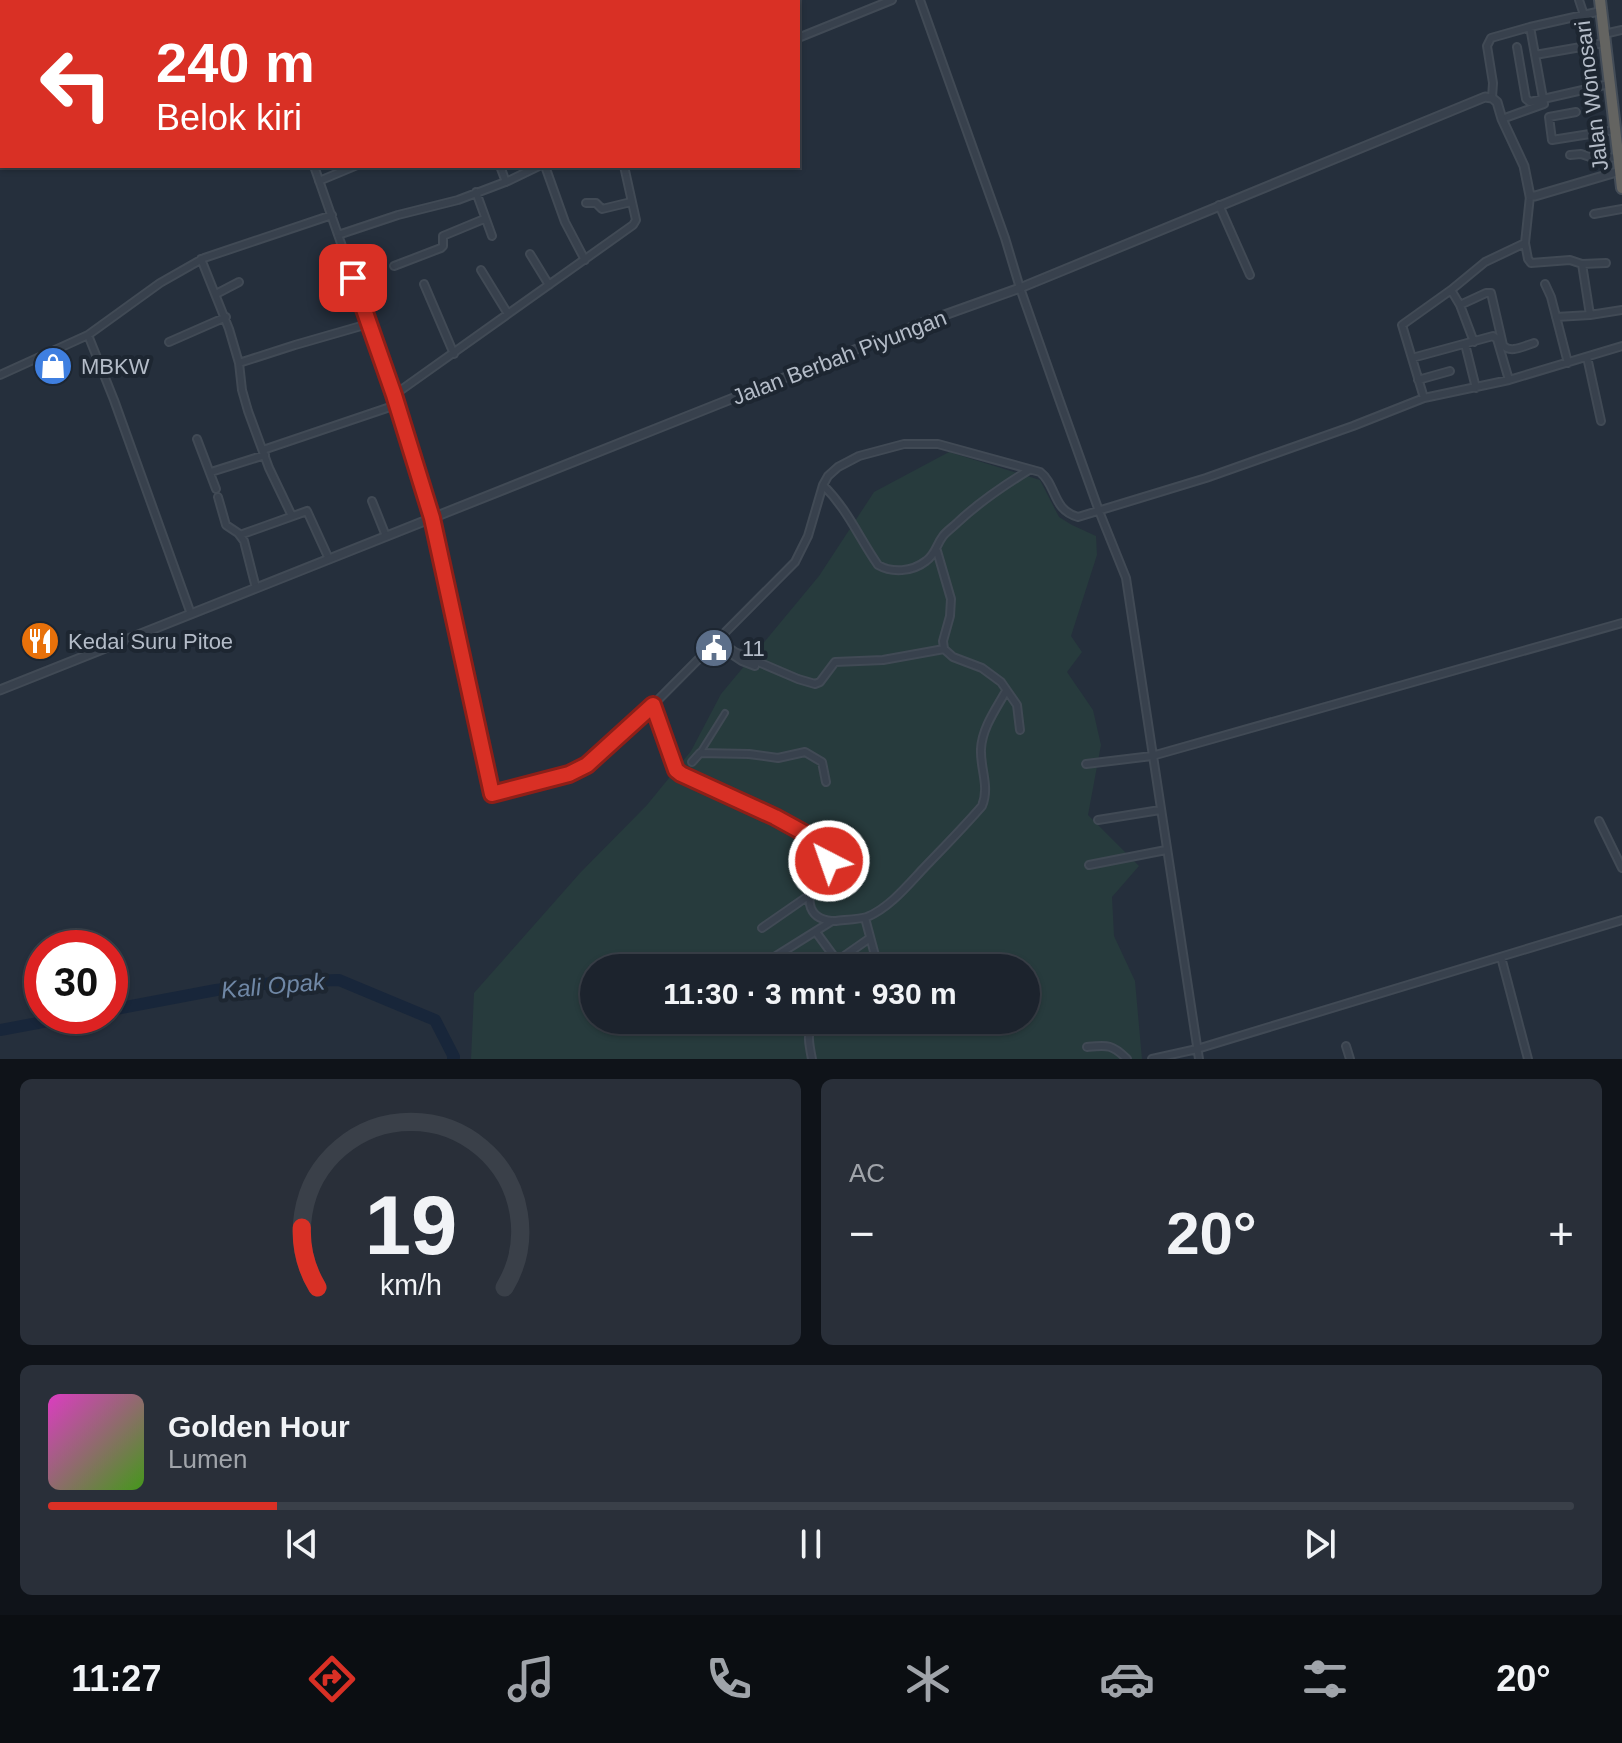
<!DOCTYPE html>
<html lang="id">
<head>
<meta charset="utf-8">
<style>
  body { margin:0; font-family:Helvetica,sans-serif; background:#292f39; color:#f1f3f6; height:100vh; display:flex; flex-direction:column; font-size:30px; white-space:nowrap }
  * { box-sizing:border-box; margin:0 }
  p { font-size:26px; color:#a0a4aa }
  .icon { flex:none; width:44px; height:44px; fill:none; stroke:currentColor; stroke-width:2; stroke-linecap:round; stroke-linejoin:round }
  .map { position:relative; height:1059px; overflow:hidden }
  .side { display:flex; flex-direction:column; gap:20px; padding:20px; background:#0f1319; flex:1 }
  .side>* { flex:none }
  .hud { position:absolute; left:0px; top:0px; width:800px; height:168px; box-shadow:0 2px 6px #0004,0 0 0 2px #3a4049; background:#d93025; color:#fff; overflow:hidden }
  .speed { position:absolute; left:24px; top:930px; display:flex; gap:16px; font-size:40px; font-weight:700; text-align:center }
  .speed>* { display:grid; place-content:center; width:104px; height:104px; border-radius:50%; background:#1c232d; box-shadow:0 2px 6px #0004,0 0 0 2px #3a4049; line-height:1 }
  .speed .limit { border:12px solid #d22; background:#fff; color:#111 }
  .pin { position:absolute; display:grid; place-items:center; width:68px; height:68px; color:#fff; margin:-34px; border-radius:16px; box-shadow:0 4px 12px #0006 }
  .me { position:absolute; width:88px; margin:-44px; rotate:319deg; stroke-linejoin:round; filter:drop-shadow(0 0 6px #0008) }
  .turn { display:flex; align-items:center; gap:28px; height:168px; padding:0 24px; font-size:36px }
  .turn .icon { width:104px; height:104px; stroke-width:2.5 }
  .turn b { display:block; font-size:56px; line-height:68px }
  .big { font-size:60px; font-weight:700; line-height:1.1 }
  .side .card { flex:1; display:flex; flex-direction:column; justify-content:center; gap:12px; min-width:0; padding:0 28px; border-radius:12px; background:#292f39 }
  .side .dial { align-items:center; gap:0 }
  .dial svg { height:208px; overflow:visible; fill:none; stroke:#3a4049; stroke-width:7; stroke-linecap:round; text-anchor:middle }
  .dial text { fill:#f1f3f6; stroke:none }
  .song { display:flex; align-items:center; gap:24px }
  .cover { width:96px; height:96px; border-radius:12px; background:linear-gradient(135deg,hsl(310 70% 55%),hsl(100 70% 35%)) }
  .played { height:8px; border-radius:4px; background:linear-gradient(90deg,#d93025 15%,#3a4049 15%) }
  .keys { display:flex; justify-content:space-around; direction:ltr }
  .heat { display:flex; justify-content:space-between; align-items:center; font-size:44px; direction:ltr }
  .side .tiles { flex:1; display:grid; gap:20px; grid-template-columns:1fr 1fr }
  .card:last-child { grid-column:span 2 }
  .trip { position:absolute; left:580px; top:954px; width:460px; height:80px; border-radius:40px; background:#1c232d; box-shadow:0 2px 6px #0004,0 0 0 2px #3a4049; font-weight:700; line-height:80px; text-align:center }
  .tabs { display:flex; height:128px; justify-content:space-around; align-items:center; background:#0b0e12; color:#a0a4aa }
  .tabs .icon { width:56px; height:56px }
  .tabs .selected { color:#d93025 }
  .tabs b { font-size:36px; color:#f1f3f6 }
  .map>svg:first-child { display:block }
  .green { fill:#273b3d; fill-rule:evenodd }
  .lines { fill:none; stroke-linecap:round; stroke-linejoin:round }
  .river { stroke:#18263a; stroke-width:12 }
  .pedestrian-casing { stroke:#414a55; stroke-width:8 }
  .minor-casing { stroke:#414a55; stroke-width:10 }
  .tertiary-casing { stroke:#414a55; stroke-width:11 }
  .trunk-casing { stroke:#434c57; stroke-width:14 }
  .pedestrian { stroke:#38414d; stroke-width:4 }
  .minor { stroke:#38414d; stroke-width:6 }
  .tertiary { stroke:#38414d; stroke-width:7 }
  .trunk { stroke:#646461; stroke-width:10 }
  .route-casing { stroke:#8d1f18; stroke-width:20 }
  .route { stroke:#d93025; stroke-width:14 }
  .labels { text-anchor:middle; stroke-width:8; stroke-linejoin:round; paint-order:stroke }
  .street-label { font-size:22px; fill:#b4bcc8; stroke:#1d2631 }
  .poi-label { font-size:22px; fill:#b4bcc8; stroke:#1d2631; text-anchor:start }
  .water-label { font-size:24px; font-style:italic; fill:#6f87a5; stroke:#1d2631 }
</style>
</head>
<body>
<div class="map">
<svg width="1622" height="1059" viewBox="0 0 1622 1059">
  <rect width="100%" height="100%" fill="#252f3c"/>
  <path class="green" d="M949,452L1040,480L1059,517L1072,525L1096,536L1097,555L1071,636L1082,652L1067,672L1093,710L1101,745L1088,815L1139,866L1112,897L1114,936L1135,981L1142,1059H471L474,993L580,873L647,805L691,751L721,694L819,576L874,492ZM594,968H1026V1020H594Z"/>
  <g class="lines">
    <path class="river" d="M110,1010L216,990L280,982L339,980L435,1020L454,1057L453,1059
      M0,1030L75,1016"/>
    <defs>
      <path id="pedestrian" d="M700,753L725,713"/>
      <path id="minor" d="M251,0L252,2
        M540,0L541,2
        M599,0L600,2
        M920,0L1005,238L1020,288L1059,399L1099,511L1126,578L1199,1059
        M1579,0L1584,15
        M141,2L146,0
        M517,2L521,0
        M1604,34L1622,30
        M798,38L892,0
        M1517,47L1526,99L1530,102L1609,84
        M1535,55L1604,43
        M0,63L2,62
        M1492,98L1493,83L1487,46L1491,38L1530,27L1601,11
        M1576,112L1549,117L1552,140L1615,130
        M1502,119L1544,104L1530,27
        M1570,155L1581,154L1596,159L1618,157
        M314,166L394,395L432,518L492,794L569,774L580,770L653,705L795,562L808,536L823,485L828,476L838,467L859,456L904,444H938L1040,472C1057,485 1052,510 1078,517L1206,478L1353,426L1424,398L1509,380L1622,346
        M500,166L506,182
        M545,166L565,222L585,260
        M319,181L355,166
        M476,192L492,236
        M586,203H596L602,209L631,202
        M1219,205L1250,275
        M1594,214L1622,209
        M338,235L398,215L458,200L508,181L539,166
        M1525,243L1528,259L1531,263L1570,260L1582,264L1606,263
        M530,254L549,285
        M201,259L229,329L239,363L242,390L248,411L269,468L292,516
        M1582,264L1590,315
        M394,266L441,248L443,246V236L484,219
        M481,270L508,314
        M424,284L454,354
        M1545,284L1551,297L1568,363
        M1451,290L1460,305L1474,342
        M216,294L239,282
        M1460,305L1486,293H1491L1503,345C1510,354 1524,346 1534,343
        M1556,317L1590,315L1622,310
        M88,335L114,400L191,614
        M169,342L226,317
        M1465,344L1476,388
        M1587,357L1601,421
        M1412,358L1493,336L1497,339L1509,380
        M239,363L295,345L368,324
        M0,375L88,335L160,283L204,258L332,215
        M1418,380L1450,371
        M394,395L633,225L636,220L624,166
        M1424,398L1402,325L1451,290L1485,262L1525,243L1530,196
        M197,439L216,489
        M263,450L396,405
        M211,472L265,455
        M823,485C848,510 858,536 878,565C892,573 912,572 926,561C936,554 936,545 943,536C947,531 953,527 957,523C979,502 1003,486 1029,470
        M218,497L226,525L238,533L244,541L256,588
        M372,501L386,536
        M240,535L307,511L329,559
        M937,551L951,599L950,616L943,641L944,649L953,657L982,668L1001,682L1017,705L1020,730
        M718,640L735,652L798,679L815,684L820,682L835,662L883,660L944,649
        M715,643L742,661L755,666
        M653,705L676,770L681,774L775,817L825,846C838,870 802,883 811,908C815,918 826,921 836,921C844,920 860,919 867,917C889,908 907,886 923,869C943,848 963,828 982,806C990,786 980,769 981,749C982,728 996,709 1006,691
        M692,762L700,753L749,754L778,758L805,752L822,762L826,782
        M1086,764L1152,756L1622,623
        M1098,820L1160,810
        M1599,821L1622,868
        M1089,865L1166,850
        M865,918L876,959V963L871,968
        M762,928L811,894
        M816,932L838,962
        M776,956L832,921
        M1501,957L1528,1059
        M827,968L870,938
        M1346,1046L1350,1059
        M1087,1047C1107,1045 1112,1044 1127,1059
        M812,1059C809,1044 807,1035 812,1020
        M1152,1059L1197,1049L1622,920"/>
      <path id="tertiary" d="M0,690L922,323L1020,288L1485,97L1492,98L1497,102L1502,119L1524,166L1530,196H1535L1620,171"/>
      <path id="trunk" d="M1600,0L1622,188"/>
    </defs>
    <use href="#pedestrian" class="pedestrian-casing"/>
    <use href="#minor" class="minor-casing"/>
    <use href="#tertiary" class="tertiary-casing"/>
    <use href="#trunk" class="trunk-casing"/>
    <use href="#pedestrian" class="pedestrian"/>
    <use href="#minor" class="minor"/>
    <use href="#tertiary" class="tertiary"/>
    <use href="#trunk" class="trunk"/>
  </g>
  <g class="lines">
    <defs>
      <path id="route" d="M353,278L394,395L432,518L492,794L569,774L587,765L653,705L676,770L681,774L775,817L815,839L828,849L829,861"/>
    </defs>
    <use href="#route" class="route-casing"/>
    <use href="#route" class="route"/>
  </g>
  <defs>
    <symbol id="shop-disc" viewBox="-11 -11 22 22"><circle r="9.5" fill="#3f7fe0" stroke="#1d2631"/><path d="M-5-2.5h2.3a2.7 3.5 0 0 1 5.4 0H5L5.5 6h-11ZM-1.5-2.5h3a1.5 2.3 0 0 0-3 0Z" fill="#fff"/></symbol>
    <symbol id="restaurant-disc" viewBox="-11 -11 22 22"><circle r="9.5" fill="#e8710a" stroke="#1d2631"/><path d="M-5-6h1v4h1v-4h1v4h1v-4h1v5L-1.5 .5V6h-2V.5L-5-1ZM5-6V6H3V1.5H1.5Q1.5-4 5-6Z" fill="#fff"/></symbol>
    <symbol id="civic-disc" viewBox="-11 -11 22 22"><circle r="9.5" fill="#5c6f8a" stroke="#1d2631"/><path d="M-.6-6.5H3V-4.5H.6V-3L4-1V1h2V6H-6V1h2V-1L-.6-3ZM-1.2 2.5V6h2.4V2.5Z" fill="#fff"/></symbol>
  </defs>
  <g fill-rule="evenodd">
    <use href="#shop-disc" x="31" y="344" width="44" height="44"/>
    <use href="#restaurant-disc" x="18" y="619" width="44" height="44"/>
    <use href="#civic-disc" x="692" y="626" width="44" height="44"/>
  </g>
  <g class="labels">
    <g class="street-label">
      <text transform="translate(1591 96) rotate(-97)" y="8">Jalan Wonosari</text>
      <text transform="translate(839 357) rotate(-21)" y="8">Jalan Berbah Piyungan</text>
    </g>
    <g class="poi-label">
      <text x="81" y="374">MBKW</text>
      <text x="68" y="649">Kedai Suru Pitoe</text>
      <text x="742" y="656">11</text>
    </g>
    <g class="water-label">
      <text transform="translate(273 986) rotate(-5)" y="8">Kali Opak</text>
    </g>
  </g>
</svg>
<div class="speed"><div class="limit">30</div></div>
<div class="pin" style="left:353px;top:278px;background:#d93025"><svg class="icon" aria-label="arrive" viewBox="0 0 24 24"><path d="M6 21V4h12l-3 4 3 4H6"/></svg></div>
<svg class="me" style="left:829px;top:861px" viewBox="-20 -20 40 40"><circle r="17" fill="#d93025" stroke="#fff" stroke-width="3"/><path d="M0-11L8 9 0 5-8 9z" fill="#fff"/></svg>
<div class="trip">11:30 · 3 mnt · 930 m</div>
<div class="hud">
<div class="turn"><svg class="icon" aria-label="left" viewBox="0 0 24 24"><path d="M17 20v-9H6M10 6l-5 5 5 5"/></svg><div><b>240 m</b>Belok kiri</div></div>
</div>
</div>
<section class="side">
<div class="tiles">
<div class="card dial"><svg viewBox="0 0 100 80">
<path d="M14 69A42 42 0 1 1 86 69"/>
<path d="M14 69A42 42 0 0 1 8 46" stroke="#d93025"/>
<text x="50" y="56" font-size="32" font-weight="700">19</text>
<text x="50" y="72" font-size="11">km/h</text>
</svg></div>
<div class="card"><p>AC</p>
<div class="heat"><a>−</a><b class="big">20°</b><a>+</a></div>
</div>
<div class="card">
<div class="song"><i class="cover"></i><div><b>Golden Hour</b><p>Lumen</p></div></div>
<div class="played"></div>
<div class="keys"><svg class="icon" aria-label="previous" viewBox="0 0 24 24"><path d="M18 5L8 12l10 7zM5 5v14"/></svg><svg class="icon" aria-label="pause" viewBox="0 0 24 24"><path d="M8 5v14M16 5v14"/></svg><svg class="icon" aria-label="next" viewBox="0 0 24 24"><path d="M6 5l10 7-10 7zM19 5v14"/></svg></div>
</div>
</div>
</section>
<nav class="tabs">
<b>11:27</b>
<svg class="icon selected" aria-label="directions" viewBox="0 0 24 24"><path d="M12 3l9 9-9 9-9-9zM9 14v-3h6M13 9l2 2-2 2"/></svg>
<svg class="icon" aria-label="music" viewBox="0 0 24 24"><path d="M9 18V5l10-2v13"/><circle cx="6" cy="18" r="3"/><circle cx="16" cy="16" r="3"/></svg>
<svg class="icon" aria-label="phone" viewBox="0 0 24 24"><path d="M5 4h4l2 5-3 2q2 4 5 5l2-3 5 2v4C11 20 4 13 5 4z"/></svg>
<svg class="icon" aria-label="climate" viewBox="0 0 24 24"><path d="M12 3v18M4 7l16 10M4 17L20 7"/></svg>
<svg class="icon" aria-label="car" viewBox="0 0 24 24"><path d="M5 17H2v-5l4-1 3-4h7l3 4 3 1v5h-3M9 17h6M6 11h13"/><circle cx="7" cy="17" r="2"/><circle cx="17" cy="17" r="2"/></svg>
<svg class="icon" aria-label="filters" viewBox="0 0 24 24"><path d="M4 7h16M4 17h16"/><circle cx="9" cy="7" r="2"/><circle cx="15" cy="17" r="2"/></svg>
<b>20°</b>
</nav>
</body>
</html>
